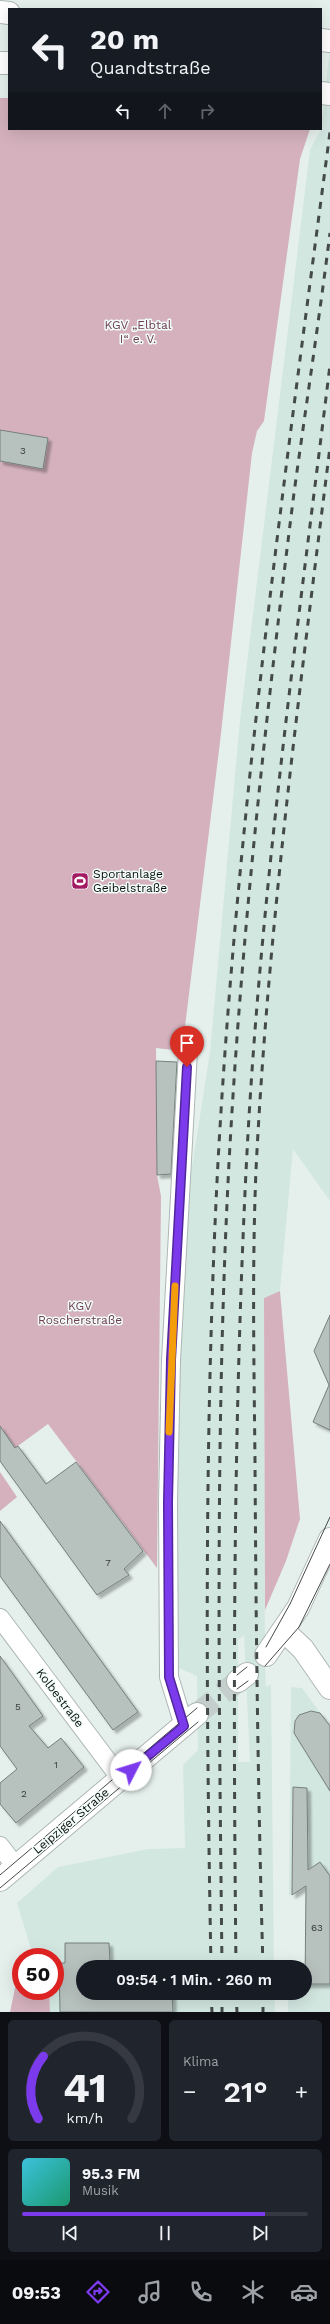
<!DOCTYPE html>
<html lang="de">
<head>
<meta charset="utf-8">
<style>
  body { margin:0; font-family:"Work Sans",sans-serif; background:#20242c; color:#f1f3f6; height:100vh; display:flex; flex-direction:column; font-size:15px; white-space:nowrap }
  * { box-sizing:border-box; margin:0 }
  p { font-size:13px; color:#9ea1a6 }
  .icon { flex:none; width:22px; height:22px; fill:none; stroke:currentColor; stroke-width:2; stroke-linecap:round; stroke-linejoin:round }
  .map { position:relative; height:2012px; overflow:hidden }
  .details { display:flex; flex-direction:column; gap:8px; padding:8px; background:#0d0f14; flex:1 }
  .details>* { flex:none }
  .hud { position:absolute; left:8px; top:8px; width:314px; height:122px; border-radius:0px; box-shadow:0 4px 16px #0002; background:#171b24; color:#f1f3f6; overflow:hidden }
  .speed { position:absolute; left:12px; top:1948px; display:flex; gap:8px; font-size:20px; font-weight:700; text-align:center }
  .speed>* { display:grid; place-content:center; width:52px; height:52px; border-radius:50%; background:#171b24; box-shadow:0 4px 16px #0002; line-height:1 }
  .speed .limit { border:6px solid #d22; background:#fff; color:#111 }
  .pin { position:absolute; display:grid; place-items:center; width:34px; height:34px; color:#fff; margin:-41px -17px; border-radius:50% 50% 50% 0; rotate:-45deg; box-shadow:0 0 4px #0007 }
  .pin .icon { rotate:45deg }
  .me { position:absolute; width:44px; margin:-22px; rotate:50deg; stroke-linejoin:round; filter:drop-shadow(0 0 3px #0008) }
  .turn { display:flex; align-items:center; gap:14px; height:84px; padding:0 16px; font-size:18px }
  .turn .icon { width:52px; height:52px; stroke-width:2.5 }
  .turn b { display:block; font-size:28px; line-height:34px }
  .lanes { display:flex; align-items:center; height:38px; padding:0 16px; background:#0003; justify-content:center; gap:20px; direction:ltr }
  .lanes .off { opacity:.35 }
  .big { font-size:30px; font-weight:600; line-height:1.1 }
  .details .tile { flex:1; display:flex; flex-direction:column; justify-content:center; gap:6px; min-width:0; padding:0 14px; border-radius:6px; background:#20242c }
  .details .dial { align-items:center; gap:0 }
  .dial svg { height:104px; overflow:visible; fill:none; stroke:#363941; stroke-width:7; stroke-linecap:round; text-anchor:middle }
  .dial text { fill:#f1f3f6; stroke:none }
  .song { display:flex; align-items:center; gap:12px }
  .cover { width:48px; height:48px; border-radius:6px; background:linear-gradient(135deg,hsl(190 70% 55%),hsl(160 70% 35%)) }
  .played { height:4px; border-radius:2px; background:linear-gradient(90deg,#7c3aed 85%,#363941 85%) }
  .keys { display:flex; justify-content:space-around; direction:ltr }
  .heat { display:flex; justify-content:space-between; align-items:center; font-size:22px; direction:ltr }
  .details .tiles { flex:1; display:grid; gap:8px; grid-template-columns:1fr 1fr }
  .tile:last-child { grid-column:span 2 }
  .trip { position:absolute; left:76px; top:1960px; width:236px; height:40px; border-radius:20px; background:#171b24; box-shadow:0 4px 16px #0002; font-weight:600; line-height:40px; text-align:center }
  .menu { display:flex; height:64px; justify-content:space-around; align-items:center; background:#090b0e; color:#9ea1a6 }
  .menu .icon { width:28px; height:28px }
  .menu .current { color:#7c3aed }
  .menu b { font-size:18px; color:#f1f3f6 }
  .map>svg:first-child { display:block }
  .built { fill:#d3e7e1; fill-rule:evenodd }
  .green { fill:#d4b1bd }
  .building { fill:#b7c1be; stroke:#767f7d; filter:url(#shadow) }
  .lines { fill:none; stroke-linecap:round; stroke-linejoin:round }
  .secondary-tunnel { stroke:#c4cecc; stroke-width:22; stroke-dasharray:22 11; stroke-linecap:butt }
  .street-casing { stroke:#adb7b4; stroke-width:20 }
  .secondary-casing { stroke:#adb7b4; stroke-width:24 }
  .highway-casing { stroke:#adb7b4; stroke-width:24 }
  .street { stroke:#fff; stroke-width:18 }
  .secondary { stroke:#fff; stroke-width:22 }
  .highway { stroke:#fff; stroke-width:22 }
  .tram { stroke:#444a48; stroke-width:1 }
  .rail { stroke:#444a48; stroke-width:3; stroke-dasharray:7 7; stroke-linecap:butt }
  .route-casing { stroke:#51269a; stroke-width:10 }
  .route { stroke:#7c3aed; stroke-width:7 }
  .slow { stroke:#f59e0b; stroke-width:7 }
  .labels { text-anchor:middle; stroke-width:3; stroke-linejoin:round; paint-order:stroke }
  .number-label { font-size:10px; fill:#363c3a }
  .park-label { font-size:12px; fill:#703c51; stroke:#f2fdfa }
  .poi-label { font-size:12px; fill:#0b0f0e; stroke:#f2fdfa; text-anchor:start }
  .street-label { font-size:12px; fill:#0b0f0e; stroke:#f2fdfa }
</style>
</head>
<body>
<div class="map">
<svg width="330" height="2012" viewBox="0 0 330 2012">
  <defs>
    <filter id="shadow"><feDropShadow dx="3.5" dy="3.5" stdDeviation="1" flood-color="#0004"/></filter>
  </defs>
  <rect width="100%" height="100%" fill="#e5f0ed"/>
  <path class="built" d="M330,46V1201L293,1149L280,1291L264,1298L265,1666L266,1687L271,1684L274,1967H83V1993H274L275,2012H50L49,1991H55V1957H49L48,1950L31,1949L17,1903L58,1867L148,1849L185,1848L183,1765L198,1750L197,1676L179,1668L177,1568V1372L187,1198L210,1052L240,720L310,150L321,129ZM244,1635L250,1762H238V1640Z
    M291,1687L302,1688L330,1726V1873L292,1895H289Z
    M305,1984H330V2012H288V1993H305Z"/>
  <path class="green" d="M0,98H9V129H310L300,159L264,421L257,431L252,453L220,742L182,1051L156,1048L157,1175L161,1196L157,1568L48,1424L0,1459Z
    M280,1291L300,1519L286,1561L265,1610L264,1298Z
    M0,1472L17,1497L0,1511Z
    M31,1949L48,1950L49,1957H27Z
    M21,1968V1991H49L50,2012H10L18,1974Z"/>
  <path class="building" d="M0,430L48,438L43,469L0,461Z
    M156,1061L177,1062L171,1174L157,1175Z
    M330,1315V1430L313,1422L329,1385L314,1351Z
    M0,1426L15,1448L18,1446L46,1484L76,1462L143,1551L124,1569L129,1575L97,1595L0,1461Z
    M0,1521L138,1712L113,1730L0,1576Z
    M0,1656L43,1716L29,1726L48,1748L61,1738L84,1767L16,1823L0,1804V1783L17,1769L0,1746Z
    M311,1711L320,1713L330,1726V1791L294,1733L295,1721L299,1715Z
    M293,1787L307,1788L308,1870L320,1862L330,1876V1984H305L306,1886L292,1895Z
    M65,1943H109L110,1962H115V1967H83V1993H172L173,2012H60L59,1963H65Z"/>
  <g class="lines">
    <path class="secondary-tunnel" d="M197,1714L238,1681"/>
    <defs>
      <path id="street" d="M0,1618L121,1779
        M184,1726L169,1677L168,1502L171,1360L188,1051
        M0,1846L16,1867"/>
      <path id="secondary" d="M284,1631L303,1649L330,1688
        M266,1655L298,1608L330,1539
        M238,1681L247,1674
        M0,1880L197,1714"/>
      <path id="highway" d="M0,12L9,13
        M321,40L330,41
        M0,63H9
        M321,93L330,94"/>
    </defs>
    <use href="#street" class="street-casing"/>
    <use href="#secondary" class="secondary-casing"/>
    <use href="#highway" class="highway-casing"/>
    <use href="#street" class="street"/>
    <use href="#secondary" class="secondary"/>
    <use href="#highway" class="highway"/>
    <path class="tram" d="M266,1647L290,1604L330,1517
      M265,1666L299,1627L330,1564
      M237,1675L247,1667
      M237,1689L248,1681
      M0,1875L197,1708
      M0,1888L198,1722"/>
    <path class="rail" d="M211,1967C206,1699 204,1430 218,1162C237,817 285,474 330,132
      M222,1967C219,1699 215,1431 229,1163C241,939 266,715 294,493C306,406 319,320 330,233
      M236,1967C233,1695 233,1423 247,1152C261,888 298,627 330,365
      M263,1967C258,1798 256,1630 255,1461C254,1365 252,1267 256,1170C268,928 300,687 330,447
      M211,1993L212,2012
      M222,1993V2012
      M236,1993L237,2012
      M263,1993V2012"/>
  </g>
  <g class="lines">
    <defs>
      <path id="route" d="M131,1770L184,1726L169,1677L168,1502L171,1360L187,1067"/>
    </defs>
    <use href="#route" class="route-casing"/>
    <use href="#route" class="route"/>
    <path class="slow" d="M169,1432L175,1286"/>
  </g>
  <defs>
    <symbol id="stadium-square" viewBox="-11 -11 22 22"><rect x="-9" y="-9" width="18" height="18" rx="4" fill="#a41a62" stroke="#f2fdfa"/><path d="M0-5a6.5 5 0 1 0 0 10a6.5 5 0 1 0 0-10ZM-3.5-1.8h7v3.6h-7Z" fill="#fff"/></symbol>
  </defs>
  <g fill-rule="evenodd">
    <use href="#stadium-square" x="70" y="871" width="20" height="20"/>
  </g>
  <g class="labels">
    <g class="number-label">
      <text x="23" y="454">3</text>
      <text x="108" y="1566">7</text>
      <text x="18" y="1710">5</text>
      <text x="56" y="1768">1</text>
      <text x="24" y="1797">2</text>
      <text x="317" y="1931">63</text>
    </g>
    <g class="park-label">
      <text x="138" y="329">KGV „Elbtal<tspan x="138" dy="14">I“ e. V.</tspan></text>
      <text x="80" y="1310">KGV<tspan x="80" dy="14">Roscherstraße</tspan></text>
    </g>
    <g class="poi-label">
      <text x="93" y="878">Sportanlage<tspan x="93" dy="14">Geibelstraße</tspan></text>
    </g>
    <g class="street-label">
      <text transform="translate(60 1698) rotate(53)" y="4">Kolbestraße</text>
      <text transform="translate(71 1821) rotate(-40)" y="4">Leipziger Straße</text>
    </g>
  </g>
</svg>
<div class="speed"><div class="limit">50</div></div>
<div class="pin" style="left:187px;top:1067px;background:#d93025"><svg class="icon" aria-label="arrive" viewBox="0 0 24 24"><path d="M6 21V4h12l-3 4 3 4H6"/></svg></div>
<svg class="me" style="left:131px;top:1770px" viewBox="-20 -20 40 40"><circle r="19" fill="#fff"/><path d="M0-13L10 11 0 6-10 11z" fill="#7c3aed"/></svg>
<div class="trip">09:54 · 1 Min. · 260 m</div>
<div class="hud">
<div class="turn"><svg class="icon" aria-label="left" viewBox="0 0 24 24"><path d="M17 20v-9H6M10 6l-5 5 5 5"/></svg><div><b>20 m</b>Quandtstraße</div></div>
<div class="lanes"><svg class="icon" aria-label="left" viewBox="0 0 24 24"><path d="M17 20v-9H6M10 6l-5 5 5 5"/></svg><svg class="icon off" aria-label="ahead" viewBox="0 0 24 24"><path d="M12 20V5M6 11l6-6 6 6"/></svg><svg class="icon off" aria-label="right" viewBox="0 0 24 24"><path d="M7 20v-9h11M14 6l5 5-5 5"/></svg></div>
</div>
</div>
<section class="details">
<div class="tiles">
<div class="tile dial"><svg viewBox="0 0 100 80">
<path d="M14 69A42 42 0 1 1 86 69"/>
<path d="M14 69A42 42 0 0 1 18 21" stroke="#7c3aed"/>
<text x="50" y="56" font-size="32" font-weight="700">41</text>
<text x="50" y="72" font-size="11">km/h</text>
</svg></div>
<div class="tile"><p>Klima</p>
<div class="heat"><a>−</a><b class="big">21°</b><a>+</a></div>
</div>
<div class="tile">
<div class="song"><i class="cover"></i><div><b>95.3 FM</b><p>Musik</p></div></div>
<div class="played"></div>
<div class="keys"><svg class="icon" aria-label="previous" viewBox="0 0 24 24"><path d="M18 5L8 12l10 7zM5 5v14"/></svg><svg class="icon" aria-label="pause" viewBox="0 0 24 24"><path d="M8 5v14M16 5v14"/></svg><svg class="icon" aria-label="next" viewBox="0 0 24 24"><path d="M6 5l10 7-10 7zM19 5v14"/></svg></div>
</div>
</div>
</section>
<nav class="menu">
<b>09:53</b>
<svg class="icon current" aria-label="directions" viewBox="0 0 24 24"><path d="M12 3l9 9-9 9-9-9zM9 14v-3h6M13 9l2 2-2 2"/></svg>
<svg class="icon" aria-label="music" viewBox="0 0 24 24"><path d="M9 18V5l10-2v13"/><circle cx="6" cy="18" r="3"/><circle cx="16" cy="16" r="3"/></svg>
<svg class="icon" aria-label="phone" viewBox="0 0 24 24"><path d="M5 4h4l2 5-3 2q2 4 5 5l2-3 5 2v4C11 20 4 13 5 4z"/></svg>
<svg class="icon" aria-label="climate" viewBox="0 0 24 24"><path d="M12 3v18M4 7l16 10M4 17L20 7"/></svg>
<svg class="icon" aria-label="car" viewBox="0 0 24 24"><path d="M5 17H2v-5l4-1 3-4h7l3 4 3 1v5h-3M9 17h6M6 11h13"/><circle cx="7" cy="17" r="2"/><circle cx="17" cy="17" r="2"/></svg>
</nav>
</body>
</html>
